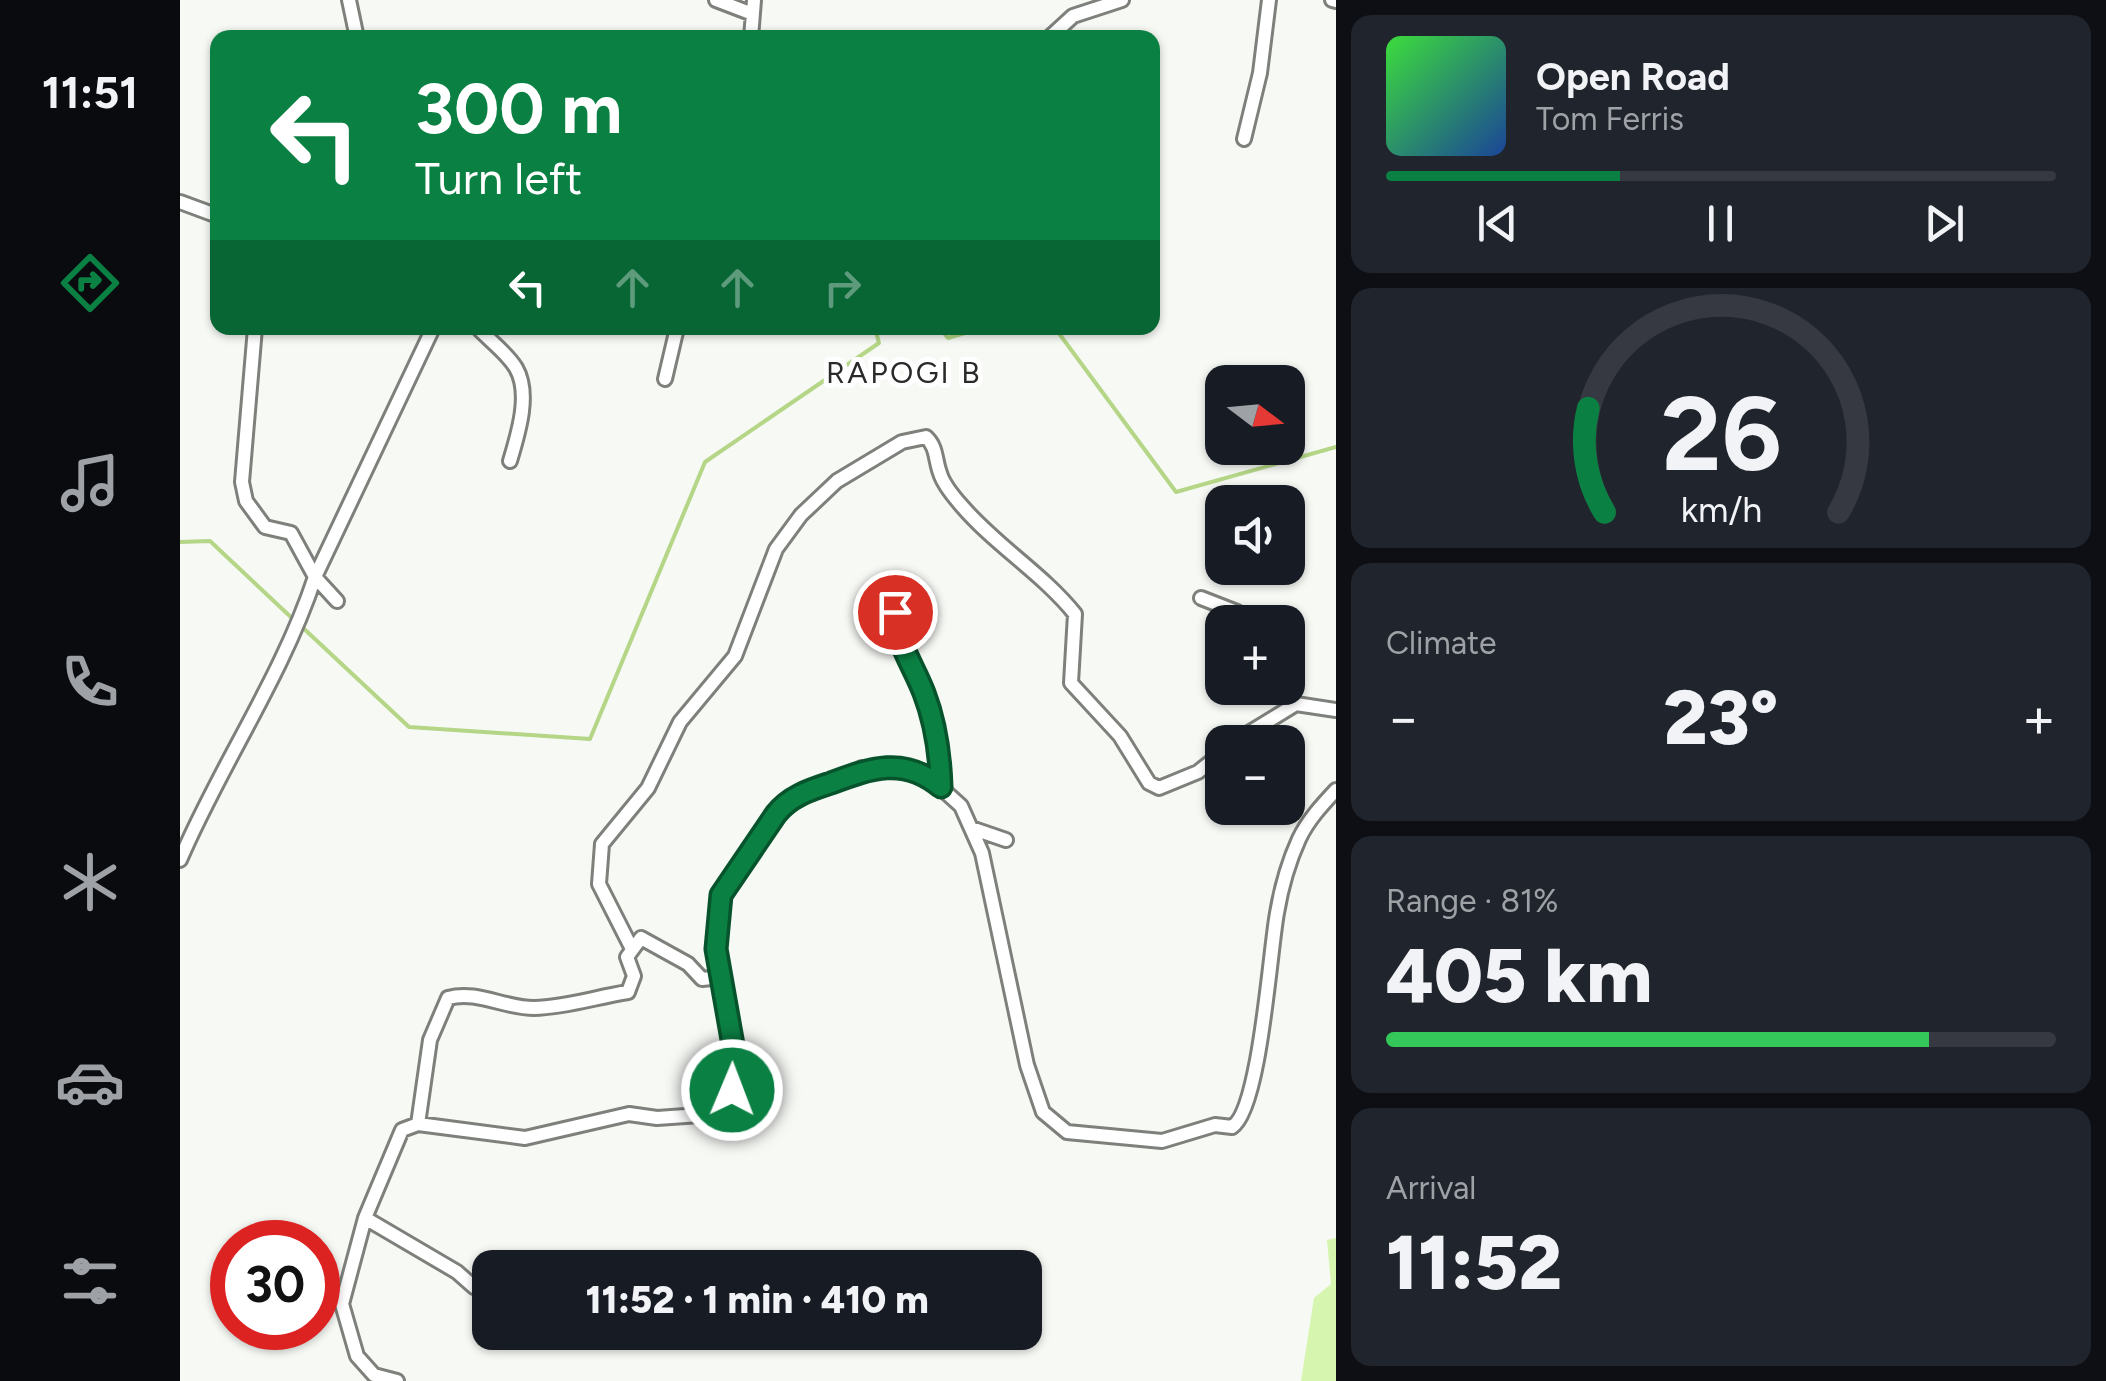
<!DOCTYPE html>
<html lang="en">
<head>
<meta charset="utf-8">
<style>
  body { margin:0; font-family:Figtree,sans-serif; background:#20242c; color:#f1f3f6; height:100vh; display:flex; flex-direction:column; font-size:38px; white-space:nowrap }
  * { box-sizing:border-box; margin:0 }
  p { font-size:32px; color:#9ea1a6 }
  .icon { flex:none; width:55px; height:55px; fill:none; stroke:currentColor; stroke-width:2; stroke-linecap:round; stroke-linejoin:round }
  .map { position:relative; flex:1; overflow:hidden }
  .drawer { display:flex; flex-direction:column; gap:15px; padding:15px; background:#0d0f14; width:770px }
  .drawer>* { flex:none }
  .hud { position:absolute; left:30px; top:30px; width:950px; height:305px; border-radius:20px; box-shadow:0 2px 8px #0004; background:#0b8043; color:#fff; overflow:hidden }
  .needle { width:65px; rotate:106deg }
  .fabs { position:absolute; left:1025px; top:365px; display:grid; gap:20px }
  .fabs a { display:grid; place-items:center; width:100px; height:100px; border-radius:20px; background:#171b24; box-shadow:0 2px 8px #0004; font-size:50px }
  .speed { position:absolute; left:30px; top:1220px; display:flex; gap:20px; font-size:50px; font-weight:700; text-align:center }
  .speed>* { display:grid; place-content:center; width:130px; height:130px; border-radius:50%; background:#171b24; box-shadow:0 2px 8px #0004; line-height:1 }
  .speed .limit { border:15px solid #d22; background:#fff; color:#111 }
  .pin { position:absolute; display:grid; place-items:center; width:85px; height:85px; color:#fff; margin:-42px; border:5px solid #fff; border-radius:50%; box-shadow:0 2px 10px #0007 }
  .me { position:absolute; width:110px; margin:-55px; rotate:1deg; stroke-linejoin:round; filter:drop-shadow(0 0 8px #0008) }
  .turn { display:flex; align-items:center; gap:35px; height:210px; padding:0 40px; font-size:45px }
  .turn .icon { width:130px; height:130px; stroke-width:2.5 }
  .turn b { display:block; font-size:70px; line-height:85px }
  .lanes { display:flex; align-items:center; height:95px; padding:0 40px; background:#0003; justify-content:center; gap:50px; direction:ltr }
  .lanes .off { opacity:.35 }
  .big { font-size:75px; font-weight:800; line-height:1.1 }
  .drawer .card { flex:1; display:flex; flex-direction:column; justify-content:center; gap:15px; min-width:0; padding:0 35px; border-radius:20px; background:#20242c }
  .drawer .dial { align-items:center; gap:0 }
  .dial svg { height:260px; overflow:visible; fill:none; stroke:#363941; stroke-width:7; stroke-linecap:round; text-anchor:middle }
  .dial text { fill:#f1f3f6; stroke:none }
  .song { display:flex; align-items:center; gap:30px }
  .cover { width:120px; height:120px; border-radius:15px; background:linear-gradient(135deg,hsl(120 70% 55%),hsl(220 70% 35%)) }
  .played { height:10px; border-radius:5px; background:linear-gradient(90deg,#0b8043 35%,#363941 35%) }
  .keys { display:flex; justify-content:space-around; direction:ltr }
  .heat { display:flex; justify-content:space-between; align-items:center; font-size:55px; direction:ltr }
  .charge { height:15px; border-radius:8px; background:linear-gradient(90deg,#34c759 81%,#363941 0) }
  .trip { position:absolute; left:292px; top:1250px; width:570px; height:100px; border-radius:20px; background:#171b24; box-shadow:0 2px 8px #0004; font-weight:800; line-height:100px; text-align:center }
  main { display:flex; flex:1; min-height:0 }
  .menu { display:flex; flex-direction:column; width:180px; justify-content:space-around; align-items:center; background:#090b0e; color:#9ea1a6 }
  .menu .icon { width:70px; height:70px }
  .menu .on { color:#0b8043 }
  .menu b { font-size:45px; color:#f1f3f6 }
  .map>svg:first-child { display:block }
  .green { fill:#d6f5ae }
  .lines { fill:none; stroke-linecap:round; stroke-linejoin:round }
  .stream { stroke:#b4d686; stroke-width:4 }
  .minor-casing { stroke:#7e807c; stroke-width:18 }
  .minor { stroke:#fff; stroke-width:12 }
  .route-casing { stroke:#07532c; stroke-width:25 }
  .route { stroke:#0b8043; stroke-width:18 }
  .labels { text-anchor:middle; stroke-width:10; stroke-linejoin:round; paint-order:stroke }
  .quarter-label { font-size:30px; letter-spacing:2.5px; fill:#2a2b28; stroke:#fff }
</style>
</head>
<body>
<main>
<nav class="menu">
<b>11:51</b>
<svg class="icon on" aria-label="directions" viewBox="0 0 24 24"><path d="M12 3l9 9-9 9-9-9zM9 14v-3h6M13 9l2 2-2 2"/></svg>
<svg class="icon" aria-label="music" viewBox="0 0 24 24"><path d="M9 18V5l10-2v13"/><circle cx="6" cy="18" r="3"/><circle cx="16" cy="16" r="3"/></svg>
<svg class="icon" aria-label="phone" viewBox="0 0 24 24"><path d="M5 4h4l2 5-3 2q2 4 5 5l2-3 5 2v4C11 20 4 13 5 4z"/></svg>
<svg class="icon" aria-label="climate" viewBox="0 0 24 24"><path d="M12 3v18M4 7l16 10M4 17L20 7"/></svg>
<svg class="icon" aria-label="car" viewBox="0 0 24 24"><path d="M5 17H2v-5l4-1 3-4h7l3 4 3 1v5h-3M9 17h6M6 11h13"/><circle cx="7" cy="17" r="2"/><circle cx="17" cy="17" r="2"/></svg>
<svg class="icon" aria-label="filters" viewBox="0 0 24 24"><path d="M4 7h16M4 17h16"/><circle cx="9" cy="7" r="2"/><circle cx="15" cy="17" r="2"/></svg>
</nav>
<div class="map">
<svg width="1156" height="1381" viewBox="0 0 1156 1381">
  <rect width="100%" height="100%" fill="#f7f9f5"/>
  <path class="green" d="M1156,1238V1381H1121L1134,1298L1151,1284L1147,1240Z"/>
  <g class="lines">
    <path class="stream" d="M760,328L768,338L802,328
      M875,328L996,492L1156,447
      M0,542L30,541L114,620
      M121,626L229,727L410,739L525,462L699,343L695,328"/>
    <defs>
      <path id="minor" d="M169,0L177,38
        M536,0L570,13
        M1152,0L1156,1
        M571,38L574,0
        M869,38L893,16L942,0
        M1064,139L1080,73L1089,0
        M0,202L38,216
        M298,328C309,340 327,353 336,368C351,394 338,434 330,461
        M485,379L497,328
        M1021,598L1057,612L1071,622
        M157,601L135,577L253,328
        M715,611C716,643 733,664 744,693C756,724 760,755 761,787
        M1102,688L1116,704L1156,710
        M1054,742L1116,704
        M791,828L826,840
        M0,860C41,764 102,677 135,577L111,533L85,527L66,501L62,482L75,328
        M451,947L419,884L422,844L468,788L500,722L555,656L596,549L621,515L657,481L722,442L746,437C757,447 755,460 760,473C763,484 774,497 781,505C816,546 862,573 895,614L891,683L940,736L969,783L979,788L1018,772L1042,753
        M238,1124L250,1040L268,998C297,990 324,1008 354,1008C387,1007 416,997 448,992L454,976L447,957L461,938L508,964L522,979L542,977L536,949L541,895L596,813L606,802L682,768H725L749,777L781,806L802,853L847,1065L863,1112L887,1132L982,1141L1035,1125L1052,1127C1080,1110 1090,950 1097,913C1101,889 1109,861 1119,839C1128,820 1142,805 1156,790
        M185,1218L277,1272L294,1287
        M217,1381L194,1375L177,1356L162,1304L185,1218L222,1130L238,1124L345,1138L449,1114L477,1118L520,1115L545,1104C563,1066 548,1017 542,977"/>
    </defs>
    <use href="#minor" class="minor-casing"/>
    <use href="#minor" class="minor"/>
  </g>
  <g class="lines">
    <defs>
      <path id="route" d="M552,1090L553,1045L536,949L541,895L596,814C610,796 630,790 651,783C691,768 724,756 761,787C760,755 756,724 744,693C733,664 716,643 715,612"/>
    </defs>
    <use href="#route" class="route-casing"/>
    <use href="#route" class="route"/>
  </g>
  <g class="labels">
    <g class="quarter-label">
      <text x="724" y="383">RAPOGI B</text>
    </g>
  </g>
</svg>
<div class="fabs">
<a><svg class="needle" viewBox="-14 -14 28 28"><path d="M0-13l5 13h-10z" fill="#e53935"/><path d="M0 13l5-13h-10z" fill="#9ea1a6"/></svg></a>
<a><svg class="icon" aria-label="sound" viewBox="0 0 24 24"><path d="M4 9h4l5-4v14l-5-4H4zM17 9q2 3 0 6"/></svg></a>
<a>+</a>
<a>−</a>
</div>
<div class="speed"><div class="limit">30</div></div>
<div class="pin" style="left:715px;top:612px;background:#d93025"><svg class="icon" aria-label="arrive" viewBox="0 0 24 24"><path d="M6 21V4h12l-3 4 3 4H6"/></svg></div>
<svg class="me" style="left:552px;top:1090px" viewBox="-20 -20 40 40"><circle r="17" fill="#0b8043" stroke="#fff" stroke-width="3"/><path d="M0-11L8 9 0 5-8 9z" fill="#fff"/></svg>
<div class="trip">11:52 · 1 min · 410 m</div>
<div class="hud">
<div class="turn"><svg class="icon" aria-label="left" viewBox="0 0 24 24"><path d="M17 20v-9H6M10 6l-5 5 5 5"/></svg><div><b>300 m</b>Turn left</div></div>
<div class="lanes"><svg class="icon" aria-label="left" viewBox="0 0 24 24"><path d="M17 20v-9H6M10 6l-5 5 5 5"/></svg><svg class="icon off" aria-label="ahead" viewBox="0 0 24 24"><path d="M12 20V5M6 11l6-6 6 6"/></svg><svg class="icon off" aria-label="ahead" viewBox="0 0 24 24"><path d="M12 20V5M6 11l6-6 6 6"/></svg><svg class="icon off" aria-label="right" viewBox="0 0 24 24"><path d="M7 20v-9h11M14 6l5 5-5 5"/></svg></div>
</div>
</div>
<section class="drawer">
<div class="card">
<div class="song"><i class="cover"></i><div><b>Open Road</b><p>Tom Ferris</p></div></div>
<div class="played"></div>
<div class="keys"><svg class="icon" aria-label="previous" viewBox="0 0 24 24"><path d="M18 5L8 12l10 7zM5 5v14"/></svg><svg class="icon" aria-label="pause" viewBox="0 0 24 24"><path d="M8 5v14M16 5v14"/></svg><svg class="icon" aria-label="next" viewBox="0 0 24 24"><path d="M6 5l10 7-10 7zM19 5v14"/></svg></div>
</div>
<div class="card dial"><svg viewBox="0 0 100 80">
<path d="M14 69A42 42 0 1 1 86 69"/>
<path d="M14 69A42 42 0 0 1 9 37" stroke="#0b8043"/>
<text x="50" y="56" font-size="32" font-weight="700">26</text>
<text x="50" y="72" font-size="11">km/h</text>
</svg></div>
<div class="card"><p>Climate</p>
<div class="heat"><a>−</a><b class="big">23°</b><a>+</a></div>
</div>
<div class="card"><p>Range · 81%</p><b class="big">405 km</b><div class="charge"></div></div>
<div class="card"><p>Arrival</p><b class="big">11:52</b></div>
</section>
</main>
</body>
</html>
